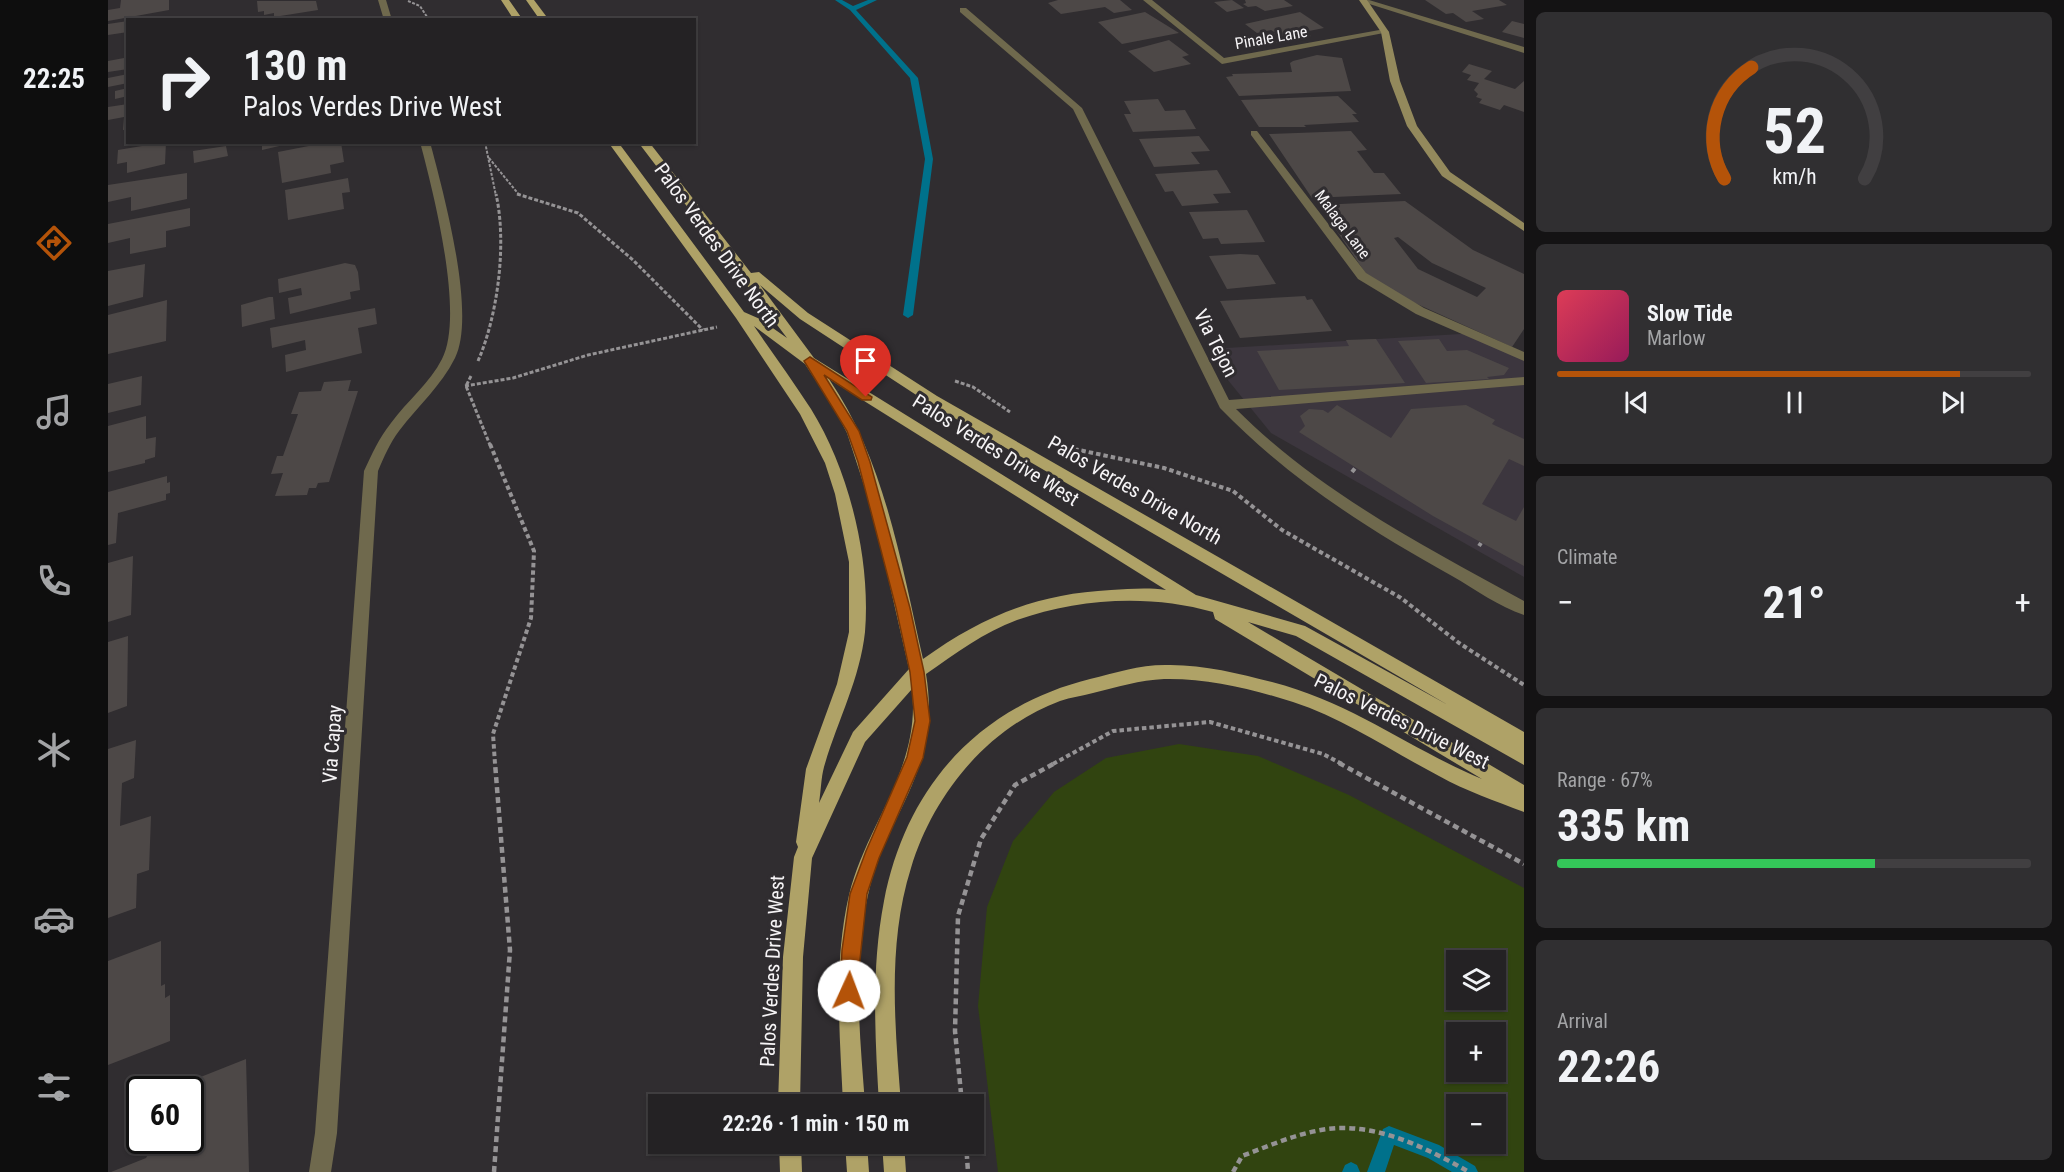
<!DOCTYPE html>
<html lang="en">
<head>
<meta charset="utf-8">
<style>
  body { margin:0; font-family:"Roboto Condensed",sans-serif; background:#302f31; color:#f1f3f6; height:100vh; display:flex; flex-direction:column; font-size:22px; white-space:nowrap }
  * { box-sizing:border-box; margin:0 }
  p { font-size:20px; color:#a3a4a6 }
  .icon { flex:none; width:33px; height:33px; fill:none; stroke:currentColor; stroke-width:2; stroke-linecap:round; stroke-linejoin:round }
  .map { position:relative; flex:1; overflow:hidden }
  .sheet { display:flex; flex-direction:column; gap:12px; padding:12px; background:#141314; width:540px }
  .sheet>* { flex:none }
  .top-card { position:absolute; left:18px; top:18px; width:570px; height:126px; border-radius:0px; box-shadow:0 2px 4px #0004,0 0 0 2px #413f41; background:#242224; color:#f1f3f6; overflow:hidden }
  .tools { position:absolute; left:1338px; top:950px; display:grid; gap:12px }
  .tools a { display:grid; place-items:center; width:60px; height:60px; border-radius:0px; background:#242224; box-shadow:0 2px 4px #0004,0 0 0 2px #413f41; font-size:30px }
  .speed { position:absolute; left:18px; top:1076px; display:flex; gap:12px; font-size:30px; font-weight:700; text-align:center }
  .speed>* { display:grid; place-content:center; width:78px; height:78px; border-radius:50%; background:#242224; box-shadow:0 2px 4px #0004,0 0 0 2px #413f41; line-height:1 }
  .speed .limit { border:3px solid #111; border-radius:9px; background:#fff; color:#111 }
  .pin { position:absolute; display:grid; place-items:center; width:51px; height:51px; color:#fff; margin:-62px -26px; border-radius:50% 50% 50% 0; rotate:-45deg; box-shadow:0 0 6px #0007 }
  .pin .icon { rotate:45deg }
  .me { position:absolute; width:66px; margin:-33px; rotate:2deg; stroke-linejoin:round; filter:drop-shadow(0 0 4px #0008) }
  .turn { display:flex; align-items:center; gap:21px; height:126px; padding:0 18px; font-size:27px }
  .turn .icon { width:78px; height:78px; stroke-width:2.5 }
  .turn b { display:block; font-size:42px; line-height:51px }
  .big { font-size:45px; font-weight:700; line-height:1.1 }
  .sheet .card { flex:1; display:flex; flex-direction:column; justify-content:center; gap:9px; min-width:0; padding:0 21px; border-radius:9px; background:#302f31 }
  .sheet .dial { align-items:center; gap:0 }
  .dial svg { height:156px; overflow:visible; fill:none; stroke:#413f41; stroke-width:7; stroke-linecap:round; text-anchor:middle }
  .dial text { fill:#f1f3f6; stroke:none }
  .song { display:flex; align-items:center; gap:18px }
  .cover { width:72px; height:72px; border-radius:9px; background:linear-gradient(135deg,hsl(350 70% 55%),hsl(330 70% 35%)) }
  .played { height:6px; border-radius:3px; background:linear-gradient(90deg,#b45309 85%,#413f41 85%) }
  .keys { display:flex; justify-content:space-around; direction:ltr }
  .heat { display:flex; justify-content:space-between; align-items:center; font-size:33px; direction:ltr }
  .charge { height:9px; border-radius:4px; background:linear-gradient(90deg,#34c759 67%,#413f41 0) }
  .trip { position:absolute; left:540px; top:1094px; width:336px; height:60px; border-radius:0px; background:#242224; box-shadow:0 2px 4px #0004,0 0 0 2px #413f41; font-weight:700; line-height:60px; text-align:center }
  main { display:flex; flex:1; min-height:0 }
  .menu { display:flex; flex-direction:column; width:108px; justify-content:space-around; align-items:center; background:#0e0e0e; color:#a3a4a6 }
  .menu .icon { width:42px; height:42px }
  .menu .on { color:#b45309 }
  .menu b { font-size:27px; color:#f1f3f6 }
  .map>svg:first-child { display:block }
  .built { fill:#3c363e }
  .green { fill:#314410; fill-rule:evenodd }
  .lines { fill:none; stroke-linecap:round; stroke-linejoin:round }
  .stream { fill:#00718b; fill-rule:evenodd }
  .building { fill:#4d4847; fill-rule:evenodd }
  .path-far3 { stroke:#959395; stroke-width:2; stroke-dasharray:3 1.5; stroke-linecap:butt }
  .path-far2 { stroke:#959395; stroke-width:3; stroke-dasharray:4 2; stroke-linecap:butt }
  .path-far1 { stroke:#959395; stroke-width:4; stroke-dasharray:4.5 3; stroke-linecap:butt }
  .path { stroke:#959395; stroke-width:4.5; stroke-dasharray:6 4; stroke-linecap:butt }
  .street { fill:#6f694d; fill-rule:evenodd }
  .secondary { fill:#93895c; fill-rule:evenodd }
  .primary { fill:#afa267; fill-rule:evenodd }
  .route { fill:#b45309; stroke:#753606; stroke-width:1.5 }
  .labels { text-anchor:middle; stroke-width:6; stroke-linejoin:round; paint-order:stroke }
  .far-street-label { font-size:16px; fill:#f6f4f6; stroke:#302d30 }
  .street-label { font-size:20px; fill:#f6f4f6; stroke:#302d30 }
</style>
</head>
<body>
<main>
<nav class="menu">
<b>22:25</b>
<svg class="icon on" aria-label="directions" viewBox="0 0 24 24"><path d="M12 3l9 9-9 9-9-9zM9 14v-3h6M13 9l2 2-2 2"/></svg>
<svg class="icon" aria-label="music" viewBox="0 0 24 24"><path d="M9 18V5l10-2v13"/><circle cx="6" cy="18" r="3"/><circle cx="16" cy="16" r="3"/></svg>
<svg class="icon" aria-label="phone" viewBox="0 0 24 24"><path d="M5 4h4l2 5-3 2q2 4 5 5l2-3 5 2v4C11 20 4 13 5 4z"/></svg>
<svg class="icon" aria-label="climate" viewBox="0 0 24 24"><path d="M12 3v18M4 7l16 10M4 17L20 7"/></svg>
<svg class="icon" aria-label="car" viewBox="0 0 24 24"><path d="M5 17H2v-5l4-1 3-4h7l3 4 3 1v5h-3M9 17h6M6 11h13"/><circle cx="7" cy="17" r="2"/><circle cx="17" cy="17" r="2"/></svg>
<svg class="icon" aria-label="filters" viewBox="0 0 24 24"><path d="M4 7h16M4 17h16"/><circle cx="9" cy="7" r="2"/><circle cx="15" cy="17" r="2"/></svg>
</nav>
<div class="map">
<svg width="1416" height="1172" viewBox="0 0 1416 1172">
  <rect width="100%" height="100%" fill="#302d30"/>
  <path class="built" d="M1369,333L1416,353V577L1163,433L1115,374L1102,349Z"/>
  <path class="green" d="M1071,744L1150,756L1241,795L1416,888V1172H890L870,1006L879,907L905,841L946,792L998,758ZM1348,960H1388V999H1348ZM1348,1032H1388V1071H1348ZM1348,1104H1388V1143H1348Z"/>
  <g class="lines">
    <path class="stream" d="M727,0H734L745,6L760,0H769L748,10L810,78L825,159L805,315L800,318L795,315L817,159L802,78L742,10Z
      M1281,1126L1331,1145L1367,1166L1370,1172H1344L1320,1158L1286,1145L1277,1172H1259L1275,1129Z
      M1243,1162L1249,1165L1252,1172H1234L1237,1165Z"/>
  </g>
  <path class="building" d="M13,0H61V10L0,21V10L12,8Z
    M950,0H1012L1024,10L1006,13L997,7L953,14L940,3Z
    M1124,0L1136,8L1119,12L1106,2Z
    M1137,0H1176L1185,6L1157,11L1148,6L1140,7L1135,4L1138,3Z
    M1317,0H1391L1399,5L1364,11L1376,19L1358,22L1345,13L1338,14Z
    M149,1H208L210,10L166,17V13L156,15V11L150,12Z
    M1037,12L1071,33L1014,44L990,22Z
    M1192,12L1216,28L1196,32L1203,36L1170,44L1158,36L1168,33L1163,30L1149,33L1137,24Z
    M20,21V32L0,35V24Z
    M1404,21L1416,24V38L1394,32Z
    M1061,40L1081,55L1074,57L1083,64L1046,72L1020,51Z
    M17,49H20V69L0,72V61L16,58Z
    M1209,55L1234,58L1243,91L1131,96L1118,77L1125,76L1124,74L1184,72L1182,63L1185,61Z
    M1361,64L1384,71L1376,79L1407,89L1416,81V112L1396,105L1392,110L1371,103L1374,99L1368,97L1370,94L1366,90L1371,83L1359,80L1363,75L1354,72Z
    M20,74V83L0,87V78Z
    M20,88V96L7,99V91Z
    M1230,96L1249,114H1244L1251,122L1196,125L1198,127H1151L1133,100Z
    M1050,99L1057,111L1077,110L1088,129L1025,132L1016,114H1023L1016,101Z
    M20,104V129L15,130L16,117L0,120V107Z
    M1243,131L1259,150L1249,151L1266,173H1276L1293,194L1204,198L1161,134Z
    M1091,136L1102,151L1083,152L1092,164L1046,167L1031,139Z
    M58,142L57,164L19,173V162L9,164L10,150Z
    M154,142H180V144L154,150Z
    M221,142H233L236,162L222,165L223,173L174,183L170,152Z
    M118,146L120,156L86,163L85,151Z
    M1109,170L1123,193L1105,194L1111,203L1074,206L1065,191L1057,192L1047,174Z
    M79,173V199L23,211V197L0,202V185Z
    M240,178L242,192L234,193L236,209L180,220L177,190Z
    M1297,201L1365,250L1416,274V329L1404,347L1265,284L1211,205ZM1290,237L1324,263L1378,288L1369,297L1310,269L1286,238Z
    M82,208V226L58,231V247L22,254V238L0,243V224Z
    M1139,210L1157,242L1113,244L1110,238L1095,239L1081,212Z
    M1132,254L1150,255L1168,284L1119,289L1101,256Z
    M237,263L247,265L250,272L252,290L242,292L243,299L182,314L180,298L194,295L193,288L171,293L170,279Z
    M37,264L35,297L0,306V271Z
    M1197,296L1199,300L1204,299L1224,331L1132,338L1112,301Z
    M161,297H165L167,319L134,327L133,305Z
    M59,300L58,341L0,354V315Z
    M267,308L269,324L250,328L254,353L178,372L177,355L198,350L197,340L164,348L162,328Z
    M1268,339L1297,383L1171,390L1149,351L1241,346L1238,340Z
    M1331,339L1339,351L1359,350L1401,368L1396,375L1379,377L1381,379L1318,383L1290,341Z
    M34,376L33,405L0,413V384Z
    M243,380L240,391H250L221,482L210,483L208,488H201L199,495L167,496L175,473L163,474L169,456H175L190,414H183L191,392L213,391L216,382Z
    M1229,405L1283,438L1303,409L1358,405L1387,420L1384,424L1416,439V466L1401,459L1374,504L1408,521L1416,507V566L1325,516L1191,432L1197,426L1192,416L1201,409L1215,410L1220,413Z
    M38,416V439L48,437L47,457L37,460V463L0,472V426Z
    M59,476V483L62,482V493L58,494V500L10,513L8,543L0,545V492Z
    M25,556L23,615L0,622V563Z
    M20,636L19,706L0,713V642Z
    M28,740L26,778L14,783L12,826L43,816L41,870L29,874L28,908L0,918V749Z
    M53,941V986L57,984V998L62,995V1041L0,1065V961Z
    M138,1059L141,1172H3L38,1158L48,1140H82L80,1082Z"/>
  <g class="lines">
    <path class="path-far3" d="M300,1L312,6L321,20
      M377,142L388,196
      M381,158L412,196"/>
    <path class="path-far2" d="M409,194L470,213L525,260L595,330
      M370,361C390,315 399,243 388,194
      M363,376L358,386L382,445
      M847,381L865,387L902,412
      M357,386L405,378L480,355L609,327"/>
    <path class="path-far1" d="M382,444L426,551L423,618L385,734L387,764
      M966,449L1056,468L1125,491L1174,530L1293,598L1351,643L1416,685
      M1244,472L1248,467
      M1371,546L1373,543
      M945,764L1005,731L1102,722L1215,754L1234,764"/>
    <path class="path" d="M1231,763L1416,864
      M854,1104L847,1031L850,916L873,839L907,785L947,763
      M858,1143L860,1172
      M386,1172L402,950L387,763
      M1125,1172L1134,1156C1158,1147 1183,1136 1208,1131C1262,1119 1315,1146 1361,1172"/>
    <path class="street" d="M270,0H278L284,20H276Z
      M1035,0H1044L1116,58L1277,29L1281,32L1114,64Z
      M1261,0L1416,47V53L1252,1Z
      M852,8H858L974,108L1121,400L1416,377V385L1128,409C1211,492 1314,545 1416,601V615C1391,607 1367,589 1344,576C1258,528 1181,479 1112,408L965,109L852,12Z
      M1143,131H1149L1258,273L1316,308L1416,352V361L1308,314L1250,279L1143,135Z
      M312,142H322C335,191 369,314 347,358C333,386 310,406 291,431C282,443 276,457 270,471L229,1133L223,1172H201L207,1133L256,471C264,454 271,438 283,423C299,401 322,383 334,359C357,315 325,191 312,142Z"/>
    <path class="secondary" d="M1251,0H1259L1281,32L1292,81L1309,126L1342,172L1416,223V231L1334,176L1299,126L1282,81L1273,32Z"/>
    <path class="primary" d="M393,0H401L415,20H406Z
      M418,0H426L441,20H432Z
      M500,142H510L636,312L652,319L679,338L530,142H541L643,273L651,272L700,313L829,396L1416,732V765L1188,636L1140,622L1416,785V812C1387,801 1358,791 1331,776C1283,751 1237,719 1185,702C1144,689 1099,678 1056,679C1032,680 1009,687 985,693C974,696 963,697 952,701C879,728 825,795 803,868C779,944 787,1026 793,1104H771C767,1036 763,968 776,901C798,787 870,707 982,679C1007,673 1031,665 1057,665C1093,664 1129,673 1164,682C1245,703 1300,748 1374,779L1107,619L1105,612C1043,594 970,598 909,620C876,632 847,654 818,674C834,771 779,811 760,895C744,964 752,1035 757,1104H735C732,1035 725,964 741,895C759,822 813,769 804,689L757,742L704,858L695,957L692,1104H670L675,957L686,857L690,847L688,842L698,769L729,684L741,632V562L727,494L717,463L692,414L628,318ZM652,285L692,319L819,402L1340,705L1197,626L1088,595L706,358ZM646,326L697,364L726,408L739,433L766,516L801,669L745,732L711,803C713,791 713,778 716,767C729,722 752,679 757,632C763,559 741,470 703,409C685,381 665,354 646,326ZM721,379L1058,590C1039,587 1021,589 1003,590C928,594 875,616 815,659C793,563 777,461 721,379Z
      M671,1143H693L694,1172H672Z
      M737,1143H759L761,1172H739Z
      M774,1143H796L798,1172H776Z"/>
  </g>
  <path class="route" d="M702,357L764,397L763,400H754L716,375L751,431L762,462L802,608L816,672L822,721L815,758L771,858L759,894L748,997L741,1000L735,997L732,991L734,950L742,894L758,851L799,757L807,721L802,672L788,608L750,462L739,431L696,361Z"/>
  <g class="labels">
    <g class="far-street-label">
      <text transform="translate(1163 37) rotate(-10)" y="6">Pinale Lane</text>
      <text transform="translate(1235 224) rotate(53)" y="6">Malaga Lane</text>
    </g>
    <g class="street-label">
      <text transform="translate(609 245) rotate(54)" y="7">Palos Verdes Drive North</text>
      <text transform="translate(1108 343) rotate(63)" y="7">Via Tejon</text>
      <text transform="translate(888 450) rotate(32)" y="7">Palos Verdes Drive West</text>
      <text transform="translate(1027 490) rotate(30)" y="7">Palos Verdes Drive North</text>
      <text transform="translate(1294 721) rotate(26)" y="7">Palos Verdes Drive West</text>
      <text transform="translate(224 744) rotate(-86)" y="7">Via Capay</text>
      <text transform="translate(664 971) rotate(-87)" y="7">Palos Verdes Drive West</text>
    </g>
  </g>
</svg>
<div class="tools">
<a><svg class="icon" aria-label="layers" viewBox="0 0 24 24"><path d="M12 4l9 5-9 5-9-5zM3 14l9 5 9-5"/></svg></a>
<a>+</a>
<a>−</a>
</div>
<div class="speed"><div class="limit">60</div></div>
<div class="pin" style="left:758px;top:397px;background:#d93025"><svg class="icon" aria-label="arrive" viewBox="0 0 24 24"><path d="M6 21V4h12l-3 4 3 4H6"/></svg></div>
<svg class="me" style="left:741px;top:991px" viewBox="-20 -20 40 40"><circle r="19" fill="#fff"/><path d="M0-13L10 11 0 6-10 11z" fill="#b45309"/></svg>
<div class="trip">22:26 · 1 min · 150 m</div>
<div class="top-card">
<div class="turn"><svg class="icon" aria-label="right" viewBox="0 0 24 24"><path d="M7 20v-9h11M14 6l5 5-5 5"/></svg><div><b>130 m</b>Palos Verdes Drive West</div></div>
</div>
</div>
<section class="sheet">
<div class="card dial"><svg viewBox="0 0 100 80">
<path d="M14 69A42 42 0 1 1 86 69"/>
<path d="M14 69A42 42 0 0 1 28 12" stroke="#b45309"/>
<text x="50" y="56" font-size="32" font-weight="700">52</text>
<text x="50" y="72" font-size="11">km/h</text>
</svg></div>
<div class="card">
<div class="song"><i class="cover"></i><div><b>Slow Tide</b><p>Marlow</p></div></div>
<div class="played"></div>
<div class="keys"><svg class="icon" aria-label="previous" viewBox="0 0 24 24"><path d="M18 5L8 12l10 7zM5 5v14"/></svg><svg class="icon" aria-label="pause" viewBox="0 0 24 24"><path d="M8 5v14M16 5v14"/></svg><svg class="icon" aria-label="next" viewBox="0 0 24 24"><path d="M6 5l10 7-10 7zM19 5v14"/></svg></div>
</div>
<div class="card"><p>Climate</p>
<div class="heat"><a>−</a><b class="big">21°</b><a>+</a></div>
</div>
<div class="card"><p>Range · 67%</p><b class="big">335 km</b><div class="charge"></div></div>
<div class="card"><p>Arrival</p><b class="big">22:26</b></div>
</section>
</main>
</body>
</html>
